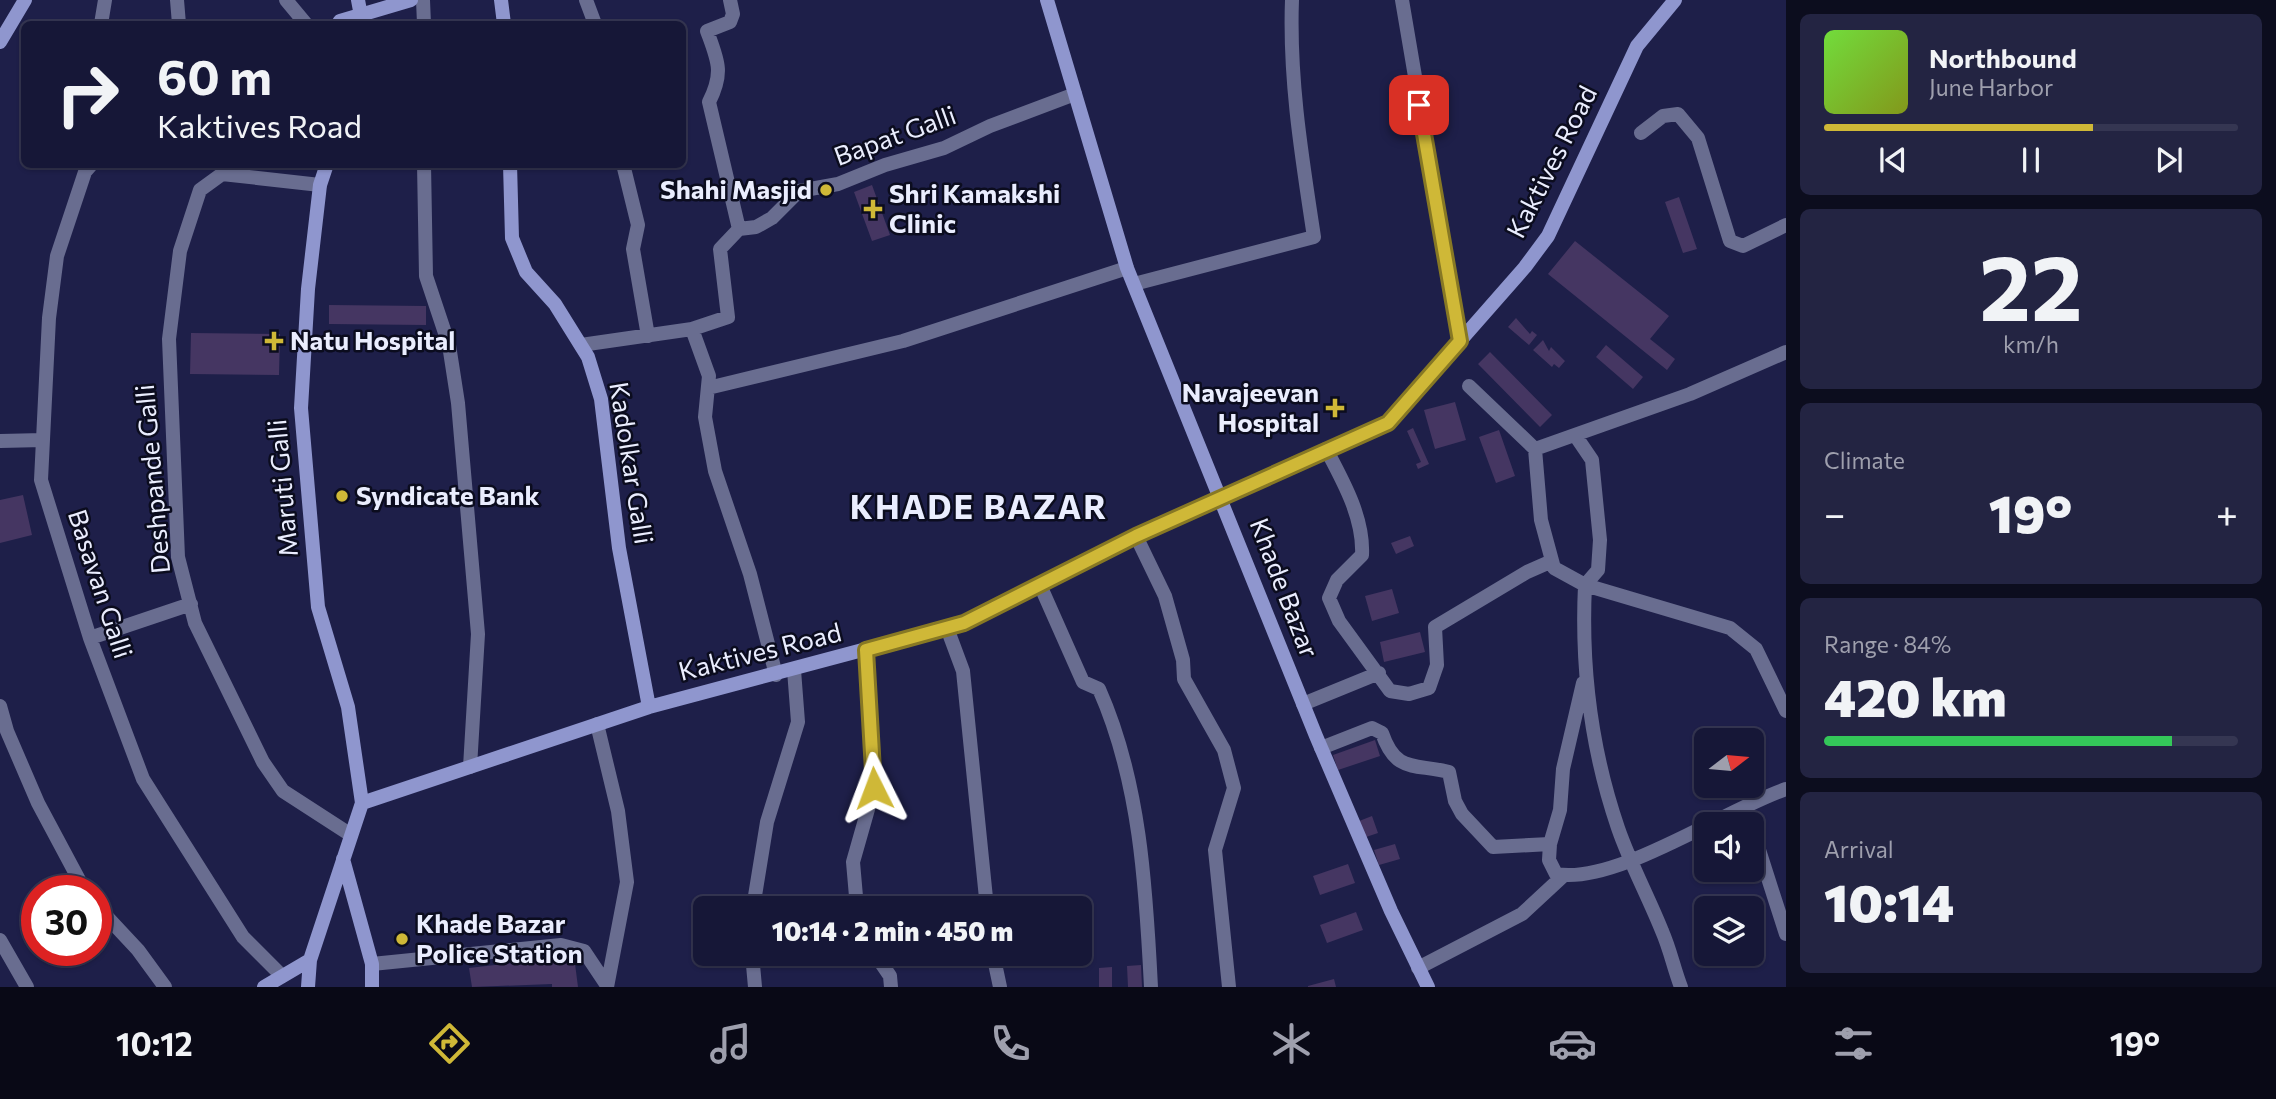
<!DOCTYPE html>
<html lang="en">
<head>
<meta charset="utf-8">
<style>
  body { margin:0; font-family:Commissioner,sans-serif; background:#232442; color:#f1f3f6; height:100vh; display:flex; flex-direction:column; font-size:26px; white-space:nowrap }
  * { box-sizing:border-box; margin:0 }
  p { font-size:23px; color:#9e9fad }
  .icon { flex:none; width:38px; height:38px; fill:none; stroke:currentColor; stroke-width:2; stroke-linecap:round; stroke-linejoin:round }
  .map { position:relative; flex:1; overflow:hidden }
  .details { display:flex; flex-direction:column; gap:14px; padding:14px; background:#0c0d1e; width:490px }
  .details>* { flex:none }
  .banner { position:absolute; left:21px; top:21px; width:665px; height:147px; border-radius:10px; box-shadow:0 2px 5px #0004,0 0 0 2px #353652; background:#161737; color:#f1f3f6; overflow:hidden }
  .needle { width:46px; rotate:74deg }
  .fabs { position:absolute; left:1694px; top:728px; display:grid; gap:14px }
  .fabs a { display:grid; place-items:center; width:70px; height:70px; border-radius:10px; background:#161737; box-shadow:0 2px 5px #0004,0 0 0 2px #353652; font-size:35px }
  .speed { position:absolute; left:21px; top:875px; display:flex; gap:14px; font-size:35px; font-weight:700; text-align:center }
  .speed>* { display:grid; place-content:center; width:91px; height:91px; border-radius:50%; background:#161737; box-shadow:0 2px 5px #0004,0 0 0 2px #353652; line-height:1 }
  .speed .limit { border:10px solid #d22; background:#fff; color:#111 }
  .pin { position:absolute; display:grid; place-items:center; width:60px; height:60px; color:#fff; margin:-30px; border-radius:14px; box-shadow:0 4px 10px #0006 }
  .me { position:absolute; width:77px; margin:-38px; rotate:357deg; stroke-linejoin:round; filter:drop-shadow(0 0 5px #0008) }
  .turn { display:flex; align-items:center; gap:24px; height:147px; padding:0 21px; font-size:32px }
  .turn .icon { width:91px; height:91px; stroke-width:2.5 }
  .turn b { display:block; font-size:49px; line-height:60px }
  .big { font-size:52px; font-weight:800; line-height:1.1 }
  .details .card { flex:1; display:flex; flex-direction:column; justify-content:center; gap:10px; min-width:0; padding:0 24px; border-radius:10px; background:#232442 }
  .details .dial { align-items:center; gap:0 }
  .dial b { font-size:91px; line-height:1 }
  .song { display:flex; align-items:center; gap:21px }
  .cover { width:84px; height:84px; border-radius:10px; background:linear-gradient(135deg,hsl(100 70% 55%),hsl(70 70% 35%)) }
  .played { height:7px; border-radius:4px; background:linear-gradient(90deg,#cfb837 65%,#353652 65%) }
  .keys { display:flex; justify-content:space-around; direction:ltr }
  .heat { display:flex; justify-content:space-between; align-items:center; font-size:38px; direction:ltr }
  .charge { height:10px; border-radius:5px; background:linear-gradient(90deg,#34c759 84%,#353652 0) }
  .trip { position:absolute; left:693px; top:896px; width:399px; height:70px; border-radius:10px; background:#161737; box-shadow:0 2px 5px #0004,0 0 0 2px #353652; font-weight:800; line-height:70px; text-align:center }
  .tab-bar { display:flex; height:112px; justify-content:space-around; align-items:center; background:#090916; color:#9e9fad }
  .tab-bar .icon { width:49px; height:49px }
  .tab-bar .active { color:#cfb837 }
  .tab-bar b { font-size:32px; color:#f1f3f6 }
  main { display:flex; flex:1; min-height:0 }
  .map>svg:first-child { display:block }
  .building { fill:#453662 }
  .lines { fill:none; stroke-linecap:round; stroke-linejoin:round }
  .street { stroke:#696d90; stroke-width:14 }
  .secondary { stroke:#8f96ce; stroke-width:14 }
  .route-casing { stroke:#877824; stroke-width:18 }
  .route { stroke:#cfb837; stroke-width:12 }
  .poi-dot { fill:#cfb837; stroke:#0b0c1e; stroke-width:2.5 }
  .labels { text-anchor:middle; stroke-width:5; stroke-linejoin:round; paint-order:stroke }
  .street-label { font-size:26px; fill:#eaedfe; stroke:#0b0c1e }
  .poi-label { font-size:26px; font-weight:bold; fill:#eaedfe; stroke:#0b0c1e; text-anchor:start }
  .district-label { font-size:33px; font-weight:bold; letter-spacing:2px; fill:#eaedfe; stroke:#0b0c1e }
</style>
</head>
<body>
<main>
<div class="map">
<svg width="1786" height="987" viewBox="0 0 1786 987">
  <rect width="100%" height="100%" fill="#1e1f49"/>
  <path class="building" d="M872,185L890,235L872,241L854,192Z
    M1679,197L1697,249L1683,253L1665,202Z
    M1575,241L1669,316L1650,339L1675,359L1667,370L1548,274Z
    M329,305L426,306V325L329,324Z
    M1516,318L1530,334L1532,331L1537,335L1529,345L1508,327Z
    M191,333L280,334L279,375L190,374Z
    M1543,340L1549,351L1551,347L1565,361L1559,368L1554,364L1552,367L1533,350Z
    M1606,345L1643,377L1633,389L1596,357Z
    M1490,352L1552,415L1540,427L1478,364Z
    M1455,402L1466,440L1435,449L1424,410Z
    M1413,428L1429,464L1418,469L1416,464L1421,462L1407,431Z
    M1499,430L1515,476L1496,483L1479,437Z
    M23,495L32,535L0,543V500Z
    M1410,536L1414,546L1396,554L1391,543Z
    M1392,589L1399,613L1372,621L1365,596Z
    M1420,632L1425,652L1384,662L1380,642Z
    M1375,740L1380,756L1338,770L1333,755Z
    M1372,816L1378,833L1360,839L1354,823Z
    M1395,844L1400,859L1379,865L1374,850Z
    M1348,864L1355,883L1320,895L1313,876Z
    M1356,912L1363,930L1327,943L1320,925Z
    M574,956L578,987H552V984L472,987L469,968Z
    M1141,965L1142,987H1128L1127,966Z
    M1112,967V987H1099V968Z
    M1334,979L1336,987H1308V986Z"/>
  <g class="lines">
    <path class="street" d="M177,0L179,24
      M286,0L306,24
      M423,0L424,24
      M586,0L595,24
      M1402,0L1460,341
      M101,24L105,0
      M1641,133L1663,116L1678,114L1698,138L1730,241L1743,246L1786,225
      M92,164L85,172L57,256L49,318L41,480L90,638L143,779L243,937L282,976
      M424,164L426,276L449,345L458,403L478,634L470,767
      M623,164L638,225L633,249L648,336
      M320,185L222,174L200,190L180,251L169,339L178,557L195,623L263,762L283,791L351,835
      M739,229L756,227L772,218L799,191L838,184L885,165L944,148L990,126L1075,94
      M1134,284L1314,237C1302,158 1289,80 1292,0
      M692,329L728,317L720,249L739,229L709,102C724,72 718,61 707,31L730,22L733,14L730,0
      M581,345L692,329L709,376L705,417L715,471L750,574L776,675
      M1469,386L1535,449L1690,394L1786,352
      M708,388L903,341L1127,268
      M1575,435L1592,460L1600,540L1598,570L1585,585L1730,628L1756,649L1786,711
      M0,441L43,440
      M1326,449C1343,481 1364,518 1362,555L1337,580L1329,598L1339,621L1390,691L1409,694L1429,688L1437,665L1435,627L1527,572L1552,561
      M1535,449L1541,520L1554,568L1585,585C1581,668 1591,749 1618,828C1630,863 1648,896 1662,931C1670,949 1674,969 1681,987
      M1136,536L1165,596L1183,660L1184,679L1224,750L1234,788L1215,850L1229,987
      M1040,585L1083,682L1099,689C1140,781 1146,887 1151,987
      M947,628L963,671L987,908
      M90,638L191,604
      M1583,683L1563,769L1560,810L1550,844L1549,860L1556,874C1616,885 1724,810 1786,789
      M1303,704L1379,673
      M0,706L7,731L38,803L85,891
      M597,724L618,811L627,882L607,987
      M1321,748L1372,728L1382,733C1396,774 1415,763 1449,772L1455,801L1462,814L1493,847L1550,844
      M1752,828L1786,934
      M96,905L138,950L165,987
      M753,908L767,822L798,722L794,670
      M857,908L853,862L874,788L866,650
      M0,940L27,987
      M752,954L755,987
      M875,954L890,976L891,987
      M993,954L1000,987
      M372,964L561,945L584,951L606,984
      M1418,968L1522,914L1563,876"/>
    <path class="secondary" d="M358,0L361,16
      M501,0L504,24
      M1047,0L1127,268L1316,736L1391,911L1428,987
      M338,24L340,21L411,0
      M0,42L25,0
      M327,164L320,185L308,289L301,408L318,607L348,707L362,803
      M510,164L512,238L526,272L555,304L588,357L601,399L619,548L649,707
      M343,859L372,964V987
      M264,987L310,960L362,803L649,707L964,623L1136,536L1388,423L1525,267L1548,236L1637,46L1675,0
      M308,987L310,960"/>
  </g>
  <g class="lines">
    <defs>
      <path id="route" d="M874,788L866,650L964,623L1136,536L1388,423L1460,341L1419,105"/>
    </defs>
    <use href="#route" class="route-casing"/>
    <use href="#route" class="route"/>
  </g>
  <g class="poi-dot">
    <circle cx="826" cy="190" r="7"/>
    <path d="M869.5 198.5h7v7h7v7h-7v7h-7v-7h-7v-7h7z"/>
    <path d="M270.5 330.5h7v7h7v7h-7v7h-7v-7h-7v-7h7z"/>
    <path d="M1331.5 397.5h7v7h7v7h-7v7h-7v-7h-7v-7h7z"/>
    <circle cx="342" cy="496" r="7"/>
    <circle cx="402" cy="939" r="7"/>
  </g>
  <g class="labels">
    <g class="street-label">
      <text transform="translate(895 136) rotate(-20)" y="9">Bapat Galli</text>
      <text transform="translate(1552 162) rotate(-63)" y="9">Kaktives Road</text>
      <text transform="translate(631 463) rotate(81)" y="9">Kadolkar Galli</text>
      <text transform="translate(153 479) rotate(-95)" y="9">Deshpande Galli</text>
      <text transform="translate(283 488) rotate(-95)" y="9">Maruti Galli</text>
      <text transform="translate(100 584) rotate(72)" y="9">Basavan Galli</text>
      <text transform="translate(1284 588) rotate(69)" y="9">Khade Bazar</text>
      <text transform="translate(760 652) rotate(-14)" y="9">Kaktives Road</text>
    </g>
    <g class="poi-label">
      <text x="812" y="199" text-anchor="end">Shahi Masjid</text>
      <text x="889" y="203">Shri Kamakshi<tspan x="889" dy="30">Clinic</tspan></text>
      <text x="290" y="350">Natu Hospital</text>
      <text x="1319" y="402" text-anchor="end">Navajeevan<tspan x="1319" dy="30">Hospital</tspan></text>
      <text x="356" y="505">Syndicate Bank</text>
      <text x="416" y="933">Khade Bazar<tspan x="416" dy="30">Police Station</tspan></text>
    </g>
    <g class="district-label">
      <text x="979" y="519">KHADE BAZAR</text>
    </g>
  </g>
</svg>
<div class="fabs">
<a><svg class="needle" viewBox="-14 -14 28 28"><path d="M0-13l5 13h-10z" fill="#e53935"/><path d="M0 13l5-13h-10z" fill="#9e9fad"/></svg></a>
<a><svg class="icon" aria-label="sound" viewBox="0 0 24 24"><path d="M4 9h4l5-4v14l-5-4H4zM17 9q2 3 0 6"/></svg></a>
<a><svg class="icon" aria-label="layers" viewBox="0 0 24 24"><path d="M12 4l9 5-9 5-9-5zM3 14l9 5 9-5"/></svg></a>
</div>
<div class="speed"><div class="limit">30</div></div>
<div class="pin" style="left:1419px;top:105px;background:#d93025"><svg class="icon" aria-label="arrive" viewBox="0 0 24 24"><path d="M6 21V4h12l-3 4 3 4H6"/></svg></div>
<svg class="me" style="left:874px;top:788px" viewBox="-20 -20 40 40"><path d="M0-17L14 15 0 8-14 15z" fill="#cfb837" stroke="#fff" stroke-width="4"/></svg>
<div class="trip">10:14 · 2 min · 450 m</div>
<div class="banner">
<div class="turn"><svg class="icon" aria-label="right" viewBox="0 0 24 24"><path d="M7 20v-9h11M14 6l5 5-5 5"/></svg><div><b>60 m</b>Kaktives Road</div></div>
</div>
</div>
<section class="details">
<div class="card">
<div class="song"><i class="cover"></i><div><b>Northbound</b><p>June Harbor</p></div></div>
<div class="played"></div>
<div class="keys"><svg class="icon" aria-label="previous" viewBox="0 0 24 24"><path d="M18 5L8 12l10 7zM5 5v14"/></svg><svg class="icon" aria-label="pause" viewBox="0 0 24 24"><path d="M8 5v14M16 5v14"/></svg><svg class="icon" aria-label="next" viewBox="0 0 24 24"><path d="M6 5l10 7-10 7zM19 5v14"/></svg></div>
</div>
<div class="card dial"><b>22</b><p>km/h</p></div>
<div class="card"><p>Climate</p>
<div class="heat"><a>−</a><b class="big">19°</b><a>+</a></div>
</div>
<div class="card"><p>Range · 84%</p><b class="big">420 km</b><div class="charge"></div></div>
<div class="card"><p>Arrival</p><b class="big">10:14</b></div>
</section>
</main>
<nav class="tab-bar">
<b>10:12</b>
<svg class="icon active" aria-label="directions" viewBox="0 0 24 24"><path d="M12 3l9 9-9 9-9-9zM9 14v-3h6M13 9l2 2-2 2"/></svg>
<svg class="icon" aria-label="music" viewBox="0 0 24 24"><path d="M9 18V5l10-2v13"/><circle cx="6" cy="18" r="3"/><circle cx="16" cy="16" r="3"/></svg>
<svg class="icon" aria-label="phone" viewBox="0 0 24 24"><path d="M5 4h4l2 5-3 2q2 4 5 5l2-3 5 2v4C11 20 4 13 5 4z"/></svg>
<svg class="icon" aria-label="climate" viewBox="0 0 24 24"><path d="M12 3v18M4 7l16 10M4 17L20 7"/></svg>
<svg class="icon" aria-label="car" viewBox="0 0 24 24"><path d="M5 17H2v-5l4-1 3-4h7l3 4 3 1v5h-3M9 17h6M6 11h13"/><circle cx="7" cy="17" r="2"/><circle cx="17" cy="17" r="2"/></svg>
<svg class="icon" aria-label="filters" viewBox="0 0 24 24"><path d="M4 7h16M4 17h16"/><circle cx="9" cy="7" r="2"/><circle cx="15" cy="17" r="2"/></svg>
<b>19°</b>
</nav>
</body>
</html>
